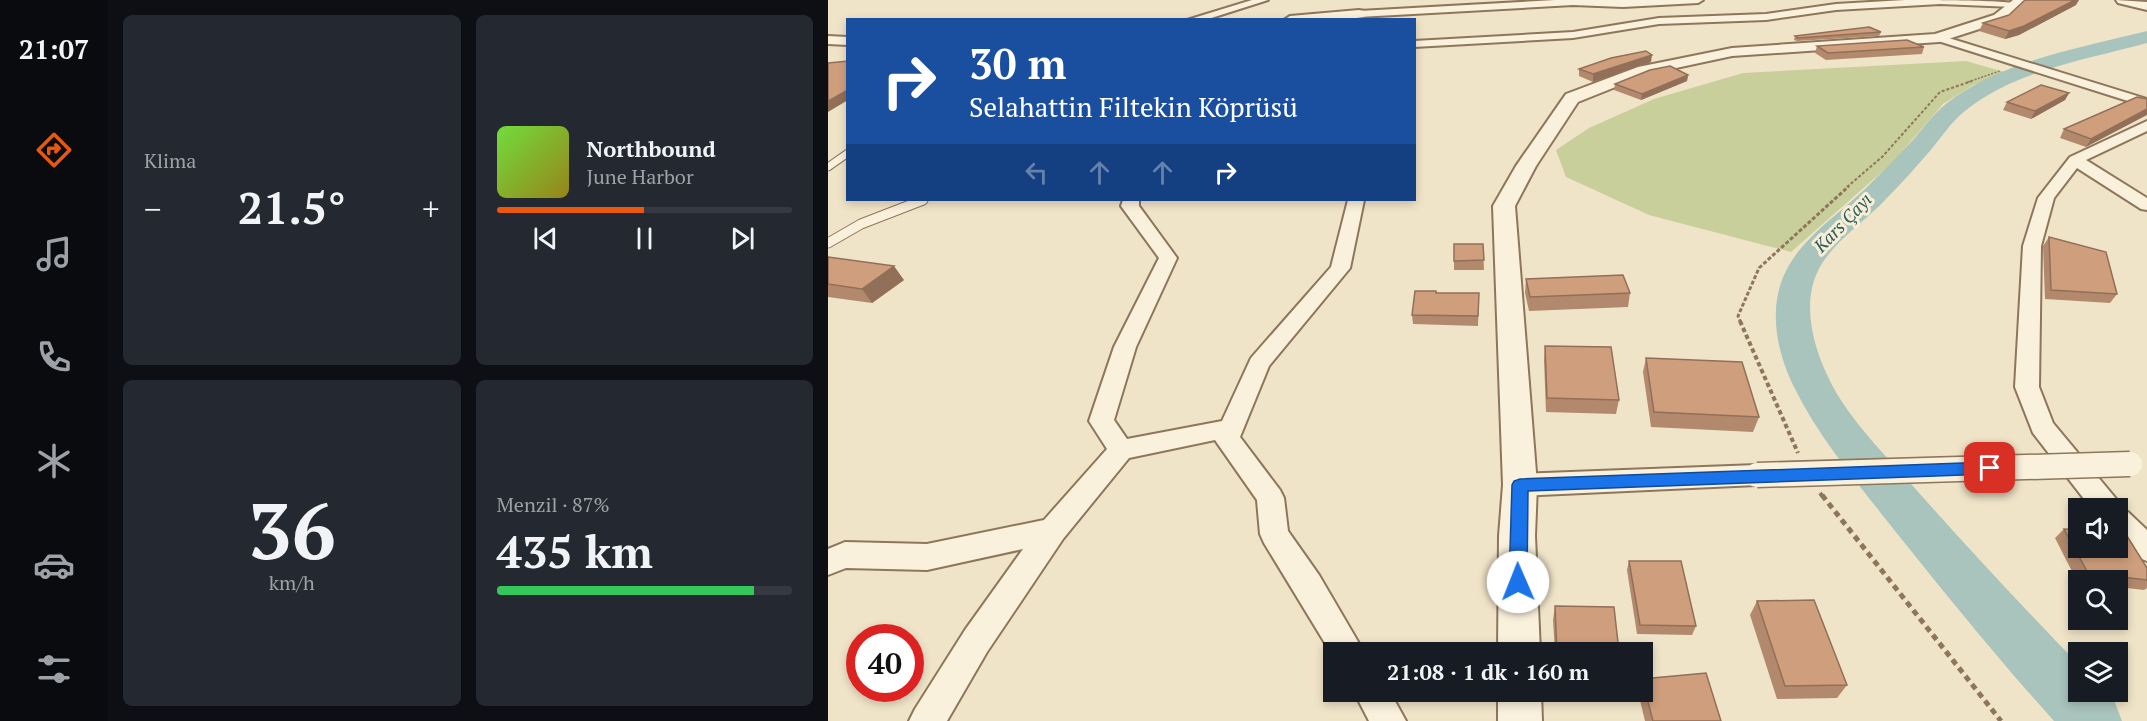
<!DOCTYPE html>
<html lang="tr">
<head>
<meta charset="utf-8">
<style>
  body { margin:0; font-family:"PT Serif",serif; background:#242831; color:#f1f3f6; height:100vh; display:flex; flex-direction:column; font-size:22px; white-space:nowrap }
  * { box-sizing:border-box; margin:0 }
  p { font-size:20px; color:#9ea1a6 }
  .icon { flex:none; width:33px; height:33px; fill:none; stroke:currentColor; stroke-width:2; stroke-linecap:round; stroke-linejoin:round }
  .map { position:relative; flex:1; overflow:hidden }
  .drawer { display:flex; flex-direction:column; gap:15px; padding:15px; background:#0d0f14; width:720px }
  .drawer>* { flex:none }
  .top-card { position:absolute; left:18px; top:18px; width:570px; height:183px; border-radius:0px; box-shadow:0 3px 9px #0003; background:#1a4fa0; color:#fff; overflow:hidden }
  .buttons { position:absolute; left:1240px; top:498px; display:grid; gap:12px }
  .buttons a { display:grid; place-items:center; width:60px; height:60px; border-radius:0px; background:#171b24; box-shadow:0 3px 9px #0003; font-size:30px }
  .speed { position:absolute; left:18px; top:624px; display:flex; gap:12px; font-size:30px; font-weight:700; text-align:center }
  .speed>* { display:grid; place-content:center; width:78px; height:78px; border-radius:50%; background:#171b24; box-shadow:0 3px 9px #0003; line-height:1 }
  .speed .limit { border:9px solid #d22; background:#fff; color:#111 }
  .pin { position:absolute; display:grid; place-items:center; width:51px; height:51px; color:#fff; margin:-26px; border-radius:12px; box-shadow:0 3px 9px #0006 }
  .me { position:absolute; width:66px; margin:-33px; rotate:359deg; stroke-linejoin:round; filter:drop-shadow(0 0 4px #0008) }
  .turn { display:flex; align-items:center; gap:21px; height:126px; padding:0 24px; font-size:27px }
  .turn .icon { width:78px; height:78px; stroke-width:2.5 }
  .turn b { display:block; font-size:42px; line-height:51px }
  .lanes { display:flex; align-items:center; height:57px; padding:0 24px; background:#0003; justify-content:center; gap:30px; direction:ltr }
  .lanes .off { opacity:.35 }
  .big { font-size:45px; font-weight:600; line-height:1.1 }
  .drawer .tile { flex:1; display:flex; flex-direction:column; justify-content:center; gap:9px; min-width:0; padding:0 21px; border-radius:9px; background:#242831 }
  .drawer .dial { align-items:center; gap:0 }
  .dial b { font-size:78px; line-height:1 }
  .song { display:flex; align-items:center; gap:18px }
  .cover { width:72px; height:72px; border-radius:9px; background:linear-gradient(135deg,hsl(100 70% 55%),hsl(50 70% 35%)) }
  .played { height:6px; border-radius:3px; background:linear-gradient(90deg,#ea580c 50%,#363941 50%) }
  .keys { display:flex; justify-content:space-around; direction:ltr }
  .heat { display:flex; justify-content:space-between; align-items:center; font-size:33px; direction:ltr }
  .charge { height:9px; border-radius:4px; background:linear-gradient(90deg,#34c759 87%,#363941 0) }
  .drawer .tiles { flex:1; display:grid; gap:15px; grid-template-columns:repeat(2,1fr) }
  .trip { position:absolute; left:495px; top:642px; width:330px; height:60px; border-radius:0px; background:#171b24; box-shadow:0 3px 9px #0003; font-weight:600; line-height:60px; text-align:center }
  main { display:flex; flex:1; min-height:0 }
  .tabs { display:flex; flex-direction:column; width:108px; justify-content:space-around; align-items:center; background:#090b0e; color:#9ea1a6 }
  .tabs .icon { width:42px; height:42px }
  .tabs .active { color:#ea580c }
  .tabs b { font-size:27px; color:#f1f3f6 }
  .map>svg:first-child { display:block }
  .green { fill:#c9cf9b }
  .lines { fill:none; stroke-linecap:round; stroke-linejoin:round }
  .river { fill:#a9c4bc; fill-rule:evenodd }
  .service-far1-casing { stroke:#8d765c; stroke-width:9 }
  .service-casing { stroke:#8d765c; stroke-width:11 }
  .minor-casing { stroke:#8d765c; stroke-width:4 }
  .tertiary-casing { stroke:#8d765c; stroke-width:4 }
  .path-far4 { stroke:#8d765c; stroke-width:1.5; stroke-dasharray:2 1.5; stroke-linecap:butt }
  .path-far3 { stroke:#8d765c; stroke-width:2; stroke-dasharray:3 2; stroke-linecap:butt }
  .path-far2 { stroke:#8d765c; stroke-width:3; stroke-dasharray:4 2; stroke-linecap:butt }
  .path-far1 { stroke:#8d765c; stroke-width:4; stroke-dasharray:4.5 3; stroke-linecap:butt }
  .path { stroke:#8d765c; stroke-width:5; stroke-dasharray:6 4.5; stroke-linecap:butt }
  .service-far1 { stroke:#faf1dc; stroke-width:7 }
  .service { stroke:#faf1dc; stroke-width:9 }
  .minor { fill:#faf1dc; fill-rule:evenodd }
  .tertiary { fill:#faf1dc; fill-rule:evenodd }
  .minor-bridge-casing { stroke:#8d765c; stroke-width:27; stroke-linecap:butt }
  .minor-bridge { stroke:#faf1dc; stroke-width:24 }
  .wall { fill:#b2896c }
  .shaded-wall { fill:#916f58 }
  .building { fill:#cf9f7d; stroke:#916f58; stroke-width:1.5 }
  .route { fill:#1a73e8; stroke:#114b97; stroke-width:1.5 }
  .labels { text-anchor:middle; stroke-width:6; stroke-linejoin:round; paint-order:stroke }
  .water-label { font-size:18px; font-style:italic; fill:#2f5d5a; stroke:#f7eed8 }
</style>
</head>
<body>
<main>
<nav class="tabs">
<b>21:07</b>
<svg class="icon active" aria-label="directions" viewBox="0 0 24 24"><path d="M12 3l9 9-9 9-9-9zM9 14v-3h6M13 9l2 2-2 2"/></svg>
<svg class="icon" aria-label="music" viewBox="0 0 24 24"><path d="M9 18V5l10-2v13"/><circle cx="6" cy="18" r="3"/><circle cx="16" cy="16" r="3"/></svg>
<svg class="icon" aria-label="phone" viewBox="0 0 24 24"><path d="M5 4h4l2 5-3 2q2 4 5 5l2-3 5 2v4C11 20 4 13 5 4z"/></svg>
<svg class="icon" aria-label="climate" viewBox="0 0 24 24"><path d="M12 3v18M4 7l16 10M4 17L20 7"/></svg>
<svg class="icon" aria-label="car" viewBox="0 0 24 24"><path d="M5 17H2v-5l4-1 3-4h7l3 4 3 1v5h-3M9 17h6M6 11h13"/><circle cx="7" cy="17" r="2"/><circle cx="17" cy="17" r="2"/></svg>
<svg class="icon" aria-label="filters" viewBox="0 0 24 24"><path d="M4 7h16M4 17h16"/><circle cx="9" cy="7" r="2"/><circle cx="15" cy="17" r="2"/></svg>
</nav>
<section class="drawer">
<div class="tiles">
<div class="tile"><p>Klima</p>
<div class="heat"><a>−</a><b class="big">21.5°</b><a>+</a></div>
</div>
<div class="tile">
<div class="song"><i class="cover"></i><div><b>Northbound</b><p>June Harbor</p></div></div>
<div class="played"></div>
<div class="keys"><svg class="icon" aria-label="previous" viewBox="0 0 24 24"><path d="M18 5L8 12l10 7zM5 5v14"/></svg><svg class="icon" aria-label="pause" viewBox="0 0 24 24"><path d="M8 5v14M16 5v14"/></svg><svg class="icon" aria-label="next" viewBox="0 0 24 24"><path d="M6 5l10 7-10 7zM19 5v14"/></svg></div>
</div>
<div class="tile dial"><b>36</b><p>km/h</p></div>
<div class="tile"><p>Menzil · 87%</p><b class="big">435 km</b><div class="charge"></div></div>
</div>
</section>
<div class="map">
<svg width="1319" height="721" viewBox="0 0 1319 721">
  <rect width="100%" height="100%" fill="#f0e4c8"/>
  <path class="green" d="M1138,61L1180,73L1145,85L1115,104L1065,162L963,252L821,215L738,177L728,150L761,128L826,99L915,73Z"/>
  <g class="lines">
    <path class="river" d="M1319,31V43C1258,60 1187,70 1137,111C1123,122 1113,138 1101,152C1087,168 1073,184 1058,199C1033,226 995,247 985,284C976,318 989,356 1004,385C1024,422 1056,454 1084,485C1138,546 1194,606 1251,665V692H1277L1286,700L1294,721H1226C1169,658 1116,592 1063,526C1028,481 991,438 966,387C951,357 942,319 952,286C965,242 1009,217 1040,186C1055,171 1070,156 1085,140C1096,127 1106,113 1119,103C1170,62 1255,47 1319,31Z"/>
    <defs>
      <path id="service-far1" d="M0,167L20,153"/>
      <path id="service" d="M0,243L33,224L95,200"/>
      <path id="minor" d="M424,0H440L377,20H359Z
        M727,0H875L870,3L795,7L745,5L531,17L526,14L531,11Z
        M1077,0C1097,0 1180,0 1191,4L1186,7L1112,4L1008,10L938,20L831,24L745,38L586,47V41L745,32L831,18L938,14L1008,4Z
        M1111,35L1319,99V107L1107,40V36Z
        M1319,121V131L1258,160L1319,198V210L1313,209L1249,168L1226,198L1213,246L1211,387L1225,423L1289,500L1292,509L1300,512L1319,530V561L1309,557L1290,538V508H1263L1205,433L1187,387L1195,246L1210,198L1242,157Z
        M295,200H311V206L349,258L308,347L286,420L299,439L394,421L423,358L503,267L520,200H536L522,268L441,366L412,437L452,490L456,498L460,531L491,575L536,652H506V658L436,543L432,534L429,500L387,440L301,458L235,539L159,652L119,721H81L87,709L137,630L195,549L99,570L18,568L0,575V549L17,542L99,544L216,520L279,449L261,421L286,347L331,258L293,206Z
        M929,465L938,468L942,475L938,482L929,485L692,496L683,493L679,485L683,477L692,474Z
        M526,692H562L578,721H541Z"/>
      <path id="tertiary" d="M1185,0H1199L1176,21L1111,42L904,56L820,74L750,102L708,166L687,206L709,485L707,536L712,652H670L671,536L675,485L665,206L688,166L738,94L810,67L904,48L1107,34L1166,15Z
        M1288,0L1319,2V10L1290,3Z
        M531,10L536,11L538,14L536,17L513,20H456L462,16Z
        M0,36L20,37V45L0,44Z
        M670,692H713L714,721H670Z"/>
    </defs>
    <use href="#service-far1" class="service-far1-casing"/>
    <use href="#service" class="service-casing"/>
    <use href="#minor" class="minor-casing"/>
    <use href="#tertiary" class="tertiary-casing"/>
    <path class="path-far4" d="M1140,82L1172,71"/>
    <path class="path-far3" d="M1019,187L1055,156L1112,92L1144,81"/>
    <path class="path-far2" d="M913,323L910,316L931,268L1021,186"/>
    <path class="path-far1" d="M912,321L970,453
      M992,493L995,497"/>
    <path class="path" d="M994,495L1173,721"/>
    <use href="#service-far1" class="service-far1"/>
    <use href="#service" class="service"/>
    <use href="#minor" class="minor"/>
    <use href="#tertiary" class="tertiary"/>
    <defs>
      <path id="minor-bridge" d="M929,475L1302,464"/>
    </defs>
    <use href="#minor-bridge" class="minor-bridge-casing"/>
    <use href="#minor-bridge" class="minor-bridge"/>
  </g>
  <path class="wall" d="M1248,5L1191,35L1177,39L1151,31L1155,23Z
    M1053,32L1051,36L969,41L966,40L967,36Z
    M989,46L1096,47L1094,54L998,60L987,53Z
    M823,62L765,82L751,76V69Z
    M860,75L859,81L813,100L786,90L787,84Z
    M1241,93L1237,100L1203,119L1175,110L1179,102Z
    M1319,99L1258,147L1232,138L1236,129Z
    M1221,237L1289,294L1282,303L1217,299L1215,246Z
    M655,244L656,270H626V261Z
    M0,257L76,280L44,303L0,297Z
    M698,279L802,293L800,307L701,311L697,293Z
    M608,293H651L650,326L585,324L584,315Z
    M717,346L791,400L788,414L718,412L716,360Z
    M818,358L931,417L925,432L823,427L815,372Z
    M1236,529L1319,568V588L1316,590L1290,587V580H1251L1250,583L1227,538Z
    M801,561L868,626L864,635L809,634L799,570Z
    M929,601L1019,685L1009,698L949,699L922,615Z
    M727,606L791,652H727L725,620Z
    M814,679L893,721H817L810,692H814Z
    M729,692H794L792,698L729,697Z"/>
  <path class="shaded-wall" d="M1247,0H1251L1248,5L1191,35L1177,39L1181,31Z
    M824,55L823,62L765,82V74Z
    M860,75L859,81L813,100L814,94Z
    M20,90V100L0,112V101Z
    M1241,93L1237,100L1203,119L1207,111Z
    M1319,109V115L1258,147L1263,139Z
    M66,266L76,280L44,303L34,289Z"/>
  <path class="building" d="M1197,0H1247L1196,26L1181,31L1155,23L1181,15Z
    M1041,27L1053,32L970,38L967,36Z
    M1079,40L1096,47L1000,53L989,46Z
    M818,51L824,55L765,74L751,69L783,58Z
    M20,61V90L0,101V63Z
    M842,66L860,75L814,94L787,84L822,70Z
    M1213,85L1241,93L1207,111L1179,102Z
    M1309,97L1319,99V109L1263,139L1236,129Z
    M1221,237L1278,252L1289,294L1223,290Z
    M626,244H655L656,260L626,261Z
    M0,257L66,266L34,289L0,284Z
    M795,275L802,293L702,297L698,279Z
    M587,291H608V293H651L650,316L584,315Z
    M717,346L783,347L791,400L719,398Z
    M818,358L914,362L931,417L826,412Z
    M1236,529L1251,530V548H1290V535L1299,536L1319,568V580L1260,573Z
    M801,561H853L868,626L812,625Z
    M986,600L1019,685L957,686L929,601Z
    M727,606L786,607L791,652H729Z
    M878,673L893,721H825L814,679Z"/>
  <path class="route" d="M1162,462L1168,464L1170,468L1168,472L1162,474L700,491L699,582L696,588L690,591L684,588L681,582L684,485L686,481L692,479Z"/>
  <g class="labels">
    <g class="water-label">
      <text transform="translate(1015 223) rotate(-46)" y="6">Kars Çayı</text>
    </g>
  </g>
</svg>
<div class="buttons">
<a><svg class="icon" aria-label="sound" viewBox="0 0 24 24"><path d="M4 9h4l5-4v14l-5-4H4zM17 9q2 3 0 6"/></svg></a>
<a><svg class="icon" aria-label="search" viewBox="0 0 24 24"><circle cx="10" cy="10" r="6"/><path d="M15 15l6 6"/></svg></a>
<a><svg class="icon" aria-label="layers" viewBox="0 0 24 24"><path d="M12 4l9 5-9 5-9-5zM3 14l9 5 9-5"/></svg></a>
</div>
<div class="speed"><div class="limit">40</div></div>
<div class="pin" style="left:1162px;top:468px;background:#d93025"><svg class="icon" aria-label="arrive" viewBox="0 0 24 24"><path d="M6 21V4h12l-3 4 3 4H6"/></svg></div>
<svg class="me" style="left:690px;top:582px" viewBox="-20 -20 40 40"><circle r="19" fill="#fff"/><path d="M0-13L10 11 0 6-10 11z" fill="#1a73e8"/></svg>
<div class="trip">21:08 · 1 dk · 160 m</div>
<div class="top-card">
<div class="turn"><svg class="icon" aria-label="right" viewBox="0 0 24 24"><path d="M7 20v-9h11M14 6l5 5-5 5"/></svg><div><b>30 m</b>Selahattin Filtekin Köprüsü</div></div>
<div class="lanes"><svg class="icon off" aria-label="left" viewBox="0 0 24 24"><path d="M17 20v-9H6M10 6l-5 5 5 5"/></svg><svg class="icon off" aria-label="ahead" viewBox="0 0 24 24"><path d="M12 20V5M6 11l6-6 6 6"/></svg><svg class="icon off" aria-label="ahead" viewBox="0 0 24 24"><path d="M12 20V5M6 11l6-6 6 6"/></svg><svg class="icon" aria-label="right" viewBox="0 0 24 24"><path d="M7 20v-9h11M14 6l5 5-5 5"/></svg></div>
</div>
</div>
</main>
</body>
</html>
